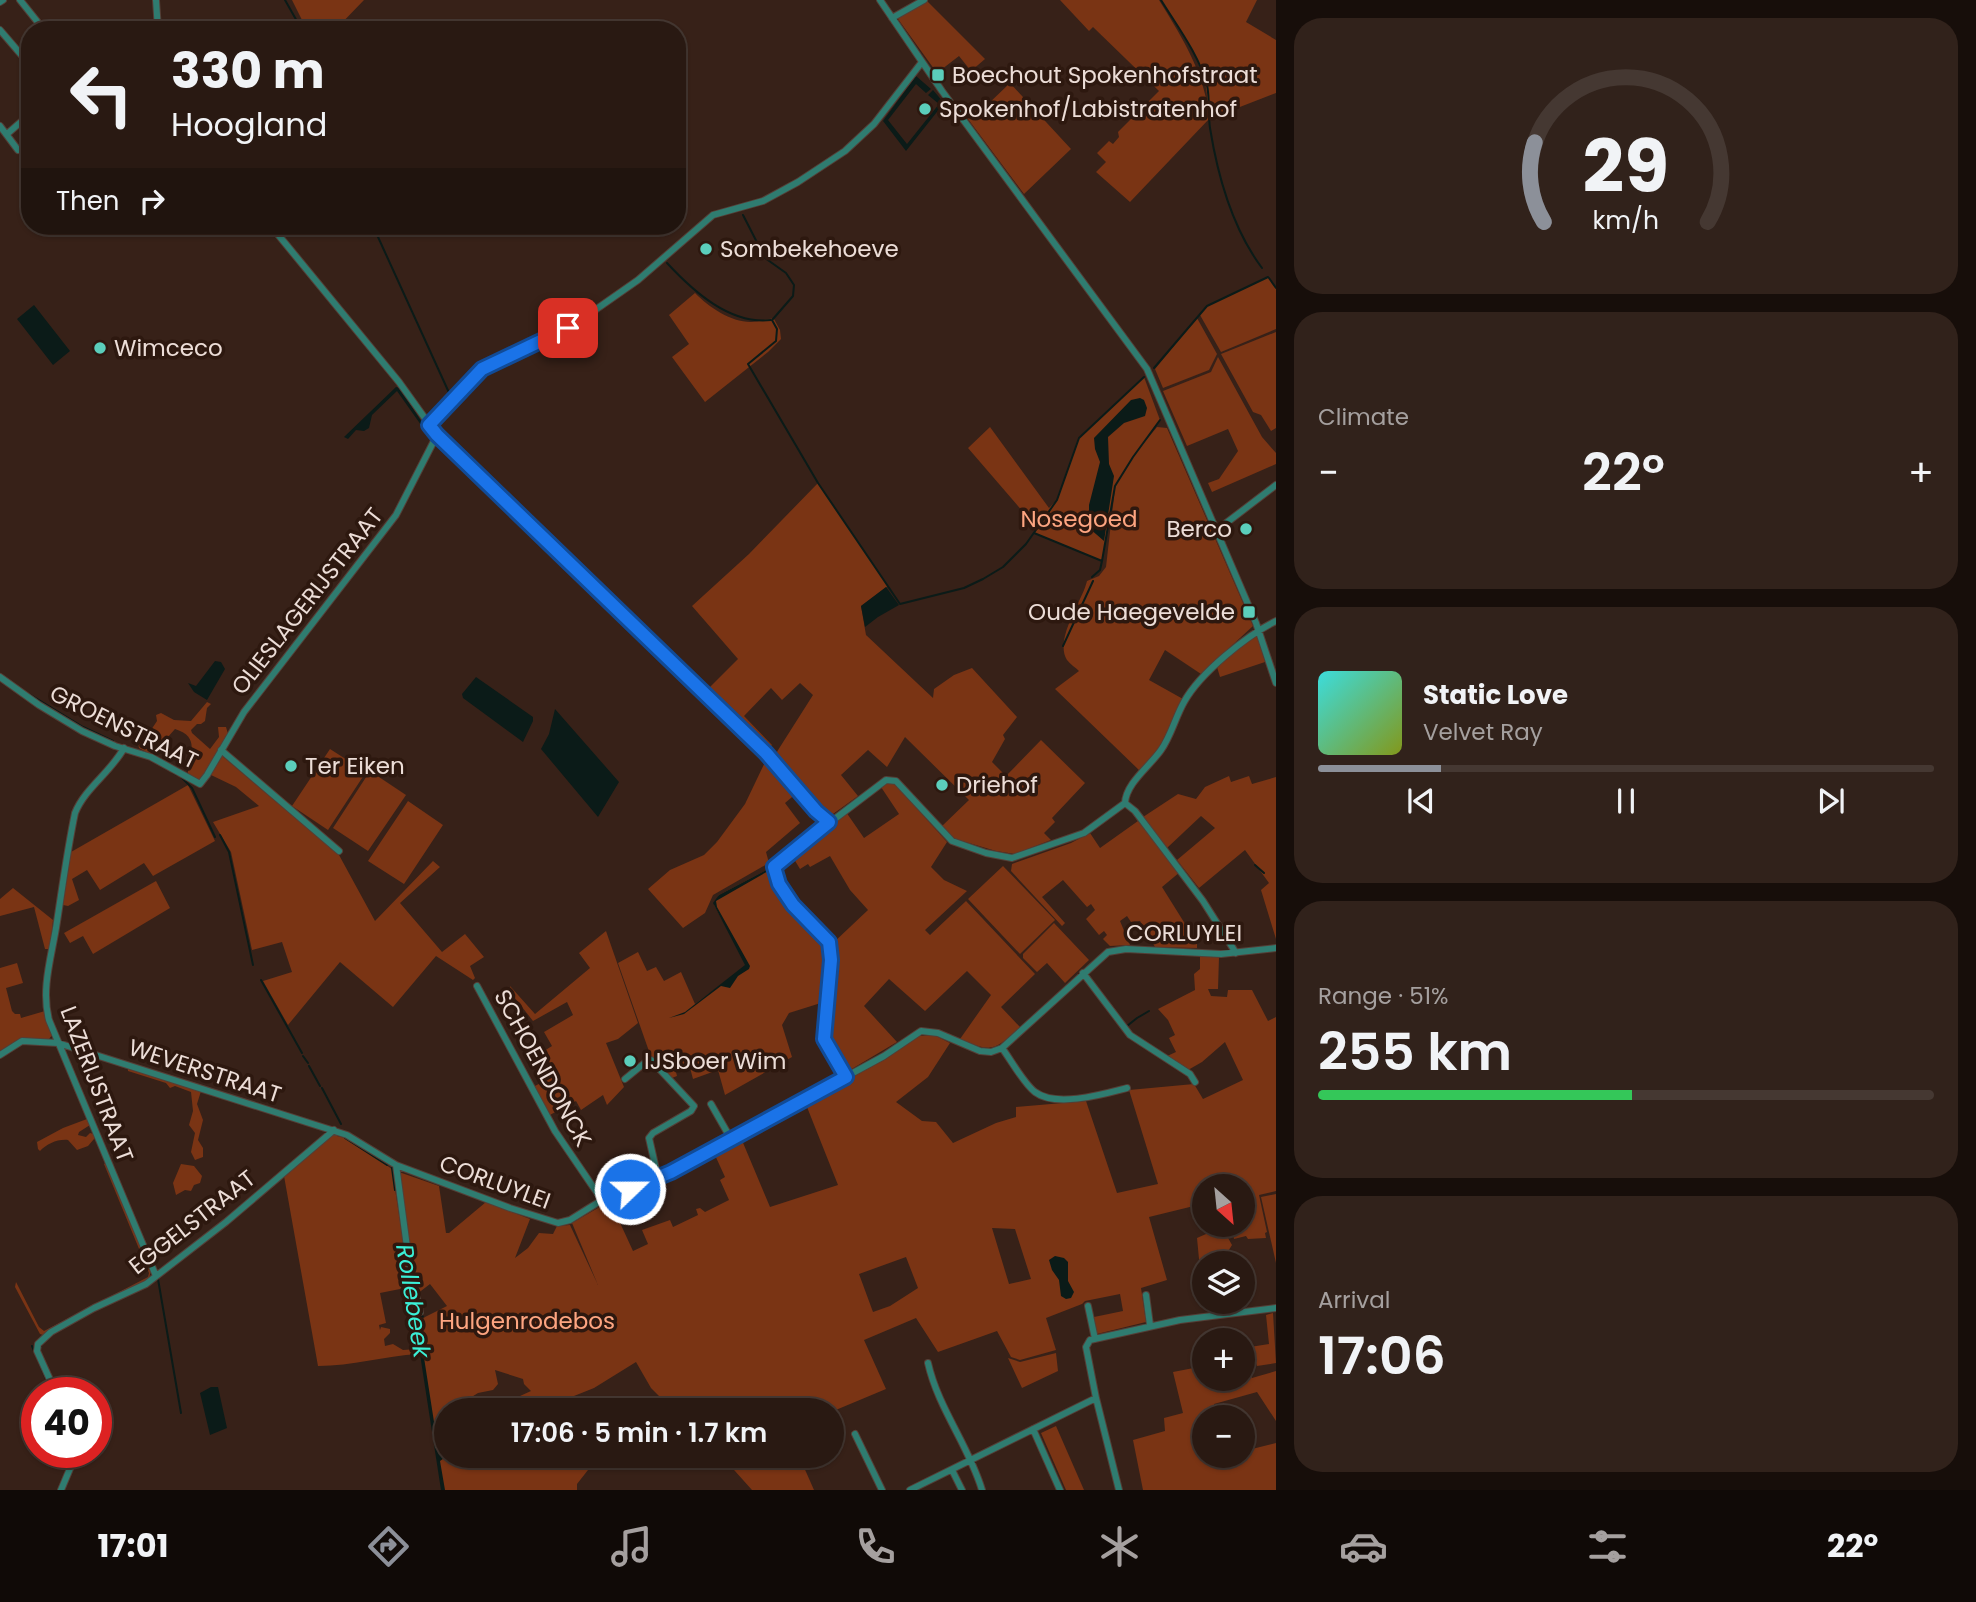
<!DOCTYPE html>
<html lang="en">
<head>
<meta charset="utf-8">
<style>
  body { margin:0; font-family:Poppins,sans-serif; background:#31221b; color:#f1f3f6; height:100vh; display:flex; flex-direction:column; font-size:26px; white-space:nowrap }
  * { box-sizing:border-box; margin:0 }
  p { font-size:23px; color:#a5a09f }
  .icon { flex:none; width:38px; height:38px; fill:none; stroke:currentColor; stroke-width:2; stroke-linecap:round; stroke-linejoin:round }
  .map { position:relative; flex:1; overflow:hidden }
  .drawer { display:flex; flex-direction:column; gap:18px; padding:18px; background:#170e0a; width:700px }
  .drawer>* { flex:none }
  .banner { position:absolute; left:21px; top:21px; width:665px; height:214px; border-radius:28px; box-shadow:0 2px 5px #0004,0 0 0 2px #453832; background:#291912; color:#f1f3f6; overflow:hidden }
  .needle { width:46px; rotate:153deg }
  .controls { position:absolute; left:1192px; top:1174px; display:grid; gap:14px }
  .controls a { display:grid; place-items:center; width:63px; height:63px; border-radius:50%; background:#291912; box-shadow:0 2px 5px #0004,0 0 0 2px #453832; font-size:35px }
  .speed { position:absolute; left:21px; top:1377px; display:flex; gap:14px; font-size:35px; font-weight:700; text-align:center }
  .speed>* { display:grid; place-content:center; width:91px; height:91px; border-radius:50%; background:#291912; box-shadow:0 2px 5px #0004,0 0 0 2px #453832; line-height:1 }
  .speed .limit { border:10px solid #d22; background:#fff; color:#111 }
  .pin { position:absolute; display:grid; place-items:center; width:60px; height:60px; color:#fff; margin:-30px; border-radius:14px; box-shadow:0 4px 10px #0006 }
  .me { position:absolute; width:77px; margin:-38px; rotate:68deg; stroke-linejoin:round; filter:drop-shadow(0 0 5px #0008) }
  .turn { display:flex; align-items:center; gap:24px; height:147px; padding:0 35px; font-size:32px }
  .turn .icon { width:91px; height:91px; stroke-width:2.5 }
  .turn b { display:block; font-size:49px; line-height:60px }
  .then { display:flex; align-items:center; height:66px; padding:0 35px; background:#0003; gap:14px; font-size:26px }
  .big { font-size:52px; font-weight:600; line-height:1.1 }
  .drawer .card { flex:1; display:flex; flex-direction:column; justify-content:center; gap:10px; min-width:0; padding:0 24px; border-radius:28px; background:#31221b }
  .drawer .dial { align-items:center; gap:0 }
  .dial svg { height:182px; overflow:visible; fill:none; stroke:#453832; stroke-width:7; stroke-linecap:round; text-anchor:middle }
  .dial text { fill:#f1f3f6; stroke:none }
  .song { display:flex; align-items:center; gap:21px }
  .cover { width:84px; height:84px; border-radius:10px; background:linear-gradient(135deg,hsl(180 70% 55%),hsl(70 70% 35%)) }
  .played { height:7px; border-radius:4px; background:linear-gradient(90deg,#8c9099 20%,#453832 20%) }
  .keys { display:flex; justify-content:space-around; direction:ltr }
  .heat { display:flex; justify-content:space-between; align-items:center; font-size:38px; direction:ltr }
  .charge { height:10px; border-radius:5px; background:linear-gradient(90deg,#34c759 51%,#453832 0) }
  .trip { position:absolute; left:434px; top:1398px; width:410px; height:70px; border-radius:35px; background:#291912; box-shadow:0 2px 5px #0004,0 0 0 2px #453832; font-weight:600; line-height:70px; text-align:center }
  .tabs { display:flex; height:112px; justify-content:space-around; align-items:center; background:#100a07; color:#a5a09f }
  .tabs .icon { width:49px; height:49px }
  .tabs .current { color:#8c9099 }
  .tabs b { font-size:32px; color:#f1f3f6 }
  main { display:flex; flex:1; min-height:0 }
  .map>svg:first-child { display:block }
  .green { fill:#7a3414; fill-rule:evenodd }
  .water { fill:#0b1b18 }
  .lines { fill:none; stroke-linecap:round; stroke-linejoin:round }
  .stream { stroke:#0b1b18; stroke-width:2 }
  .minor-casing { stroke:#543f37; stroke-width:8 }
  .minor { stroke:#2f7c70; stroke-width:6 }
  .route-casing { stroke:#114b97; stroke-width:18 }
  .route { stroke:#1a73e8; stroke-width:12 }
  .poi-dot { fill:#5bcebb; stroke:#2d180f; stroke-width:2.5 }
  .labels { text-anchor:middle; stroke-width:7; stroke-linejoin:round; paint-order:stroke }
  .poi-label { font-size:23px; fill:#ecddd7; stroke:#2d180f; text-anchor:start }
  .park-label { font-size:23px; fill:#fda581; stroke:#2d180f }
  .street-label { font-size:23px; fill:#ecddd7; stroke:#2d180f }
  .water-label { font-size:24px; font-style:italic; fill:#3befd6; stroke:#2d180f }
</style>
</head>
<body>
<main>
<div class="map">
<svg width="1276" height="1490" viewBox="0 0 1276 1490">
  <rect width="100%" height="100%" fill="#372118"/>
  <path class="green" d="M292,0H364L335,30H307Z
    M1060,0H1159C1180,34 1199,64 1207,102C1209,69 1179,28 1161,0H1257L1246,22L1276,40V93L1209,119L1130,202L1096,172L1106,162L1097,153L1109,141L1113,144L1119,137L1118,132L1159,91L1093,27L1089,31Z
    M927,1L985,59L971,71L959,56L937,73L898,19L899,16Z
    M1010,83L1071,149L1024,194L968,119L983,104L986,106Z
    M1268,277L1276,288V329L1221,352L1200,315L1207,306Z
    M695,293C709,307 730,322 751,322C760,322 766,318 774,319L780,330L781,339L768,352L705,402L672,357L689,344L669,315Z
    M1197,318L1217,354L1209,370L1163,388L1155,369Z
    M1276,332V428L1271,431L1261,415L1253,412L1221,354Z
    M1218,357L1262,437L1276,453V464L1212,492L1208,483L1219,479L1238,451L1228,429L1187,446L1163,391L1211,372Z
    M1144,377L1160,420L1134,455L1157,427L1167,428L1253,626L1201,674L1165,650L1149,680L1183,699L1165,741L1140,771L1055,689L1079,671C1076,668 1070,664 1067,660C1054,639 1082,602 1087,581L1099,576L1106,567L1115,488L1102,561L1034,533L1037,528L968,448L990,427L1049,508L1057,500L1079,438Z
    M818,483L888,586L861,606L866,635L933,698L934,689L954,675L972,668L1017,717L1003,735L1005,739L992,762L1006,776L1041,740L1085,783L1052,818L1055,822L1044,833L1051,840L1015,854L996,851L952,838L941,827L969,800L905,737L887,767L868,750L841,775L858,796L833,814L828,816L823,814L773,758L813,695L800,683L782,700L771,688L744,716L772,745L767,751L706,691L738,659L692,606L749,554Z
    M1252,635H1257L1265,662L1220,677L1217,667Z
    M207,702L211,704L207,708L205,721L201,724H197L191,730L192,733L210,749L219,737L218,727H226L228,734L204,777L199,780L188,775C187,756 203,738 175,729L152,755L139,748L138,742L151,730L157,721L156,715L161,713L174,720L191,721Z
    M330,749L366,772L328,830L292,806Z
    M221,755L339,855L375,921L433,861L440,867L400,903L442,952L465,934L484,957L470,966L475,978L473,980L436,956L393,1007L340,962L288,1025L263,981L292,972L282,942L252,950L231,852L213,822L259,806L236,787L211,775Z
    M767,758L798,792L785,803L800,823L766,852L769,863L713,895L705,913L683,928L648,889L670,870L704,855L717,842L745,804Z
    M370,771L406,795L368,851L333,828Z
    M1229,776L1231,782L1249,776L1252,784L1276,777V939L1261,890L1269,883L1245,850L1199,888L1177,860L1215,828L1201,816L1167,848L1143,817L1178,794L1196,799L1205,787Z
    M887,783H894L947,842L931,867L944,880L967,891L925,930L930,935L966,901L1035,974L1001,1007L1020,1027C994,1051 993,1053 960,1039L991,995L967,971L925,1011L889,979L864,1006L897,1042L850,1070L845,1071L826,1040L833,951L832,944L868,910L850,890L830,856L810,867L808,864L800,869L791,854L846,812L864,838L899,814L881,787Z
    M188,785L215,841L153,876L144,863L100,890L87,870L72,879L79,900L68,906L63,905L71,852Z
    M408,801L443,825L404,884L368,861Z
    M1138,821L1180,872L1162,887L1197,943V948L1155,947L1140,921L1131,922L1127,916L1120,921L1130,945L1110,946L1103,939L1107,935L1104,931L1099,935L1086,919L1095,910L1091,904L1087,907L1063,880L1042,897L1065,923L1062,926L1011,871L1012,864L1071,843L1090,833L1100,848Z
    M1003,866L1055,920L1020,954L968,899Z
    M770,868L784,896L824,939C834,958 826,981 824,1002L789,1013L782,1025L792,1057L725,1095L718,1070L693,1079L689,1064L675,1068L677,1076L672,1078L651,1057L618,963L638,952L647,971L656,967L664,981L681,972L695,1004L747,965L714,905L719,895Z
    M156,881L170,908L93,954L83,936L70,943L64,933Z
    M13,888L53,920L50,949H45L34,907L0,916V899Z
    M1054,923L1089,960L1065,983L1047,963L1037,972L1023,958V954Z
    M606,931L638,1023L618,1039L606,1043L624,1087L607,1105L603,1095L581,1110L576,1101L548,1116L533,1087L556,1075L544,1051L552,1046L544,1032L573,1015L567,1002L533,1021L511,993L510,986L535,1014L590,968L579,953Z
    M1200,956L1219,957L1218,989H1208L1211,996L1227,997L1228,990H1252L1268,1021L1276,1017V1191L1259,1195L1267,1232L1265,1233L1266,1238L1248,1239L1246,1236L1234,1239L1233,1234L1227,1236L1232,1245L1227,1253L1231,1263L1204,1264V1283L1198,1282L1197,1279L1204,1267L1199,1259L1197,1238L1206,1234L1208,1225H1242V1186H1204L1202,1204L1149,1217L1167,1280L1141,1288L1146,1322L1097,1334L1094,1317L1123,1311L1120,1294L1085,1301L1082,1304L1046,1318L1056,1350L1020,1360L1011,1357L997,1331L938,1352L916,1318L864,1340L886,1389L831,1412L673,1410L651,1388L636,1362L594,1388L574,1396L555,1410H523L517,1401L520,1396L531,1391L524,1384L523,1379L495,1370L498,1384L493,1390L478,1393L462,1403L463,1410H446V1456H527L532,1462H536L538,1456H553V1459L560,1456L566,1462L572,1459L580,1460L588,1470L577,1484V1490H442L417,1324L425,1317L447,1306L430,1284L417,1294L396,1171L439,1186L446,1233H449L486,1202L530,1219L515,1258L528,1248L539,1233L553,1234L557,1226L570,1225L598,1285L572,1223L610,1201L633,1251L648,1244L642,1230L670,1220L673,1227L698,1215L696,1209L700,1208L705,1212L729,1200L720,1180L725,1177L714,1153L741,1138L770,1207L838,1185L805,1102L886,1059L918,1036L934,1035L950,1043L928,1077L896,1102L922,1121L936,1122L953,1143L996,1123L1016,1117V1107L1086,1101L1117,1193L1158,1184L1129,1090L1194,1084L1203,1099L1243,1080L1225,1042L1202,1062L1188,1070L1165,1057L1176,1052L1169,1038L1175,1035L1168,1020L1158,1009L1195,990L1194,974L1200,969ZM992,1228L1015,1229L1031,1279L1009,1284ZM906,1257L918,1288L890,1306L873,1312L859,1274Z
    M17,963L23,983L6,988L12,1011L15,1014H20L21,1018L45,1011L53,1034L49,1039H19L0,1051V968Z
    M128,1067L201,1091L197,1104L203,1120L198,1140L203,1148V1157L195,1160L191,1152L195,1133L189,1125L193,1111L191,1092L175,1086L170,1088L166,1083L128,1071Z
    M87,1119L90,1125L79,1132L78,1135L86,1137L90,1133L94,1134V1139L88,1146L77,1150L68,1140C57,1139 47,1144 40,1151L38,1149L37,1142L63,1128Z
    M333,1135L345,1138L392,1169L410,1287L380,1293L386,1323L379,1325L380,1330L381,1327L390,1329V1333L384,1339L385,1346L393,1344L403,1350L417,1349L419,1354C384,1356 352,1366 318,1366L284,1176Z
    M106,1163L151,1270L149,1279L43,1335L40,1334L15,1287L16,1282L39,1327L44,1331L148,1277L149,1273L104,1164Z
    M181,1164L194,1166L202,1176L200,1183L194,1185L191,1191L185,1190L176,1195L173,1183Z
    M1276,1194V1263L1261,1197Z
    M1273,1313L1276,1363L1257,1366L1256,1363H1252L1250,1347L1269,1344L1266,1315Z
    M1243,1348H1246L1252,1378L1276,1371V1421L1257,1392L1214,1404L1216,1417L1204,1418V1456H1242L1243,1439L1245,1438L1248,1450L1276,1443V1490H1143L1133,1440L1165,1431L1164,1418L1183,1413L1173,1372L1204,1366V1379H1242Z
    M1056,1353L1058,1371L1022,1388L1008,1358L1020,1362Z
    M1056,1426L1084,1490H1066L1041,1433Z
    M726,1456H799L814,1490H752L726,1461L728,1459Z"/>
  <path class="water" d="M916,76L931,89L926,93L916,84L888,120L907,144L939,104L928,95L933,90L944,103L906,151L883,121Z
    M34,305L70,351L53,365L17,319Z
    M396,387L400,388L423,424L421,425L397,391L372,415L369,428L364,431L356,430L348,439L344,437Z
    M1140,398L1144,400L1147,408L1145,416L1124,423L1108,437L1109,464L1114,476L1104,541L1089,528V505L1100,462L1095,449L1094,438L1131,400Z
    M886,587L899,605L878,617L865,627L861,606Z
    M215,661L221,662L225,669L207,700L194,692L188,683L196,686Z
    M476,677L533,717V721L523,742L463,698L462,694Z
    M555,709L619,782L598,817L541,749L549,734Z
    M770,868V870L716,901L717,907L750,966L749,969L738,976L730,988L721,986L684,1014L669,1018L685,1012L745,965L713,903L719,895Z
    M1055,1256L1064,1258L1068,1262V1281L1074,1292L1071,1298L1066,1299L1061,1296L1059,1280L1052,1270L1049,1260Z
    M411,1296L414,1297L417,1316L423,1315L424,1317L418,1319L439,1454L441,1456L446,1453L447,1456L440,1461L445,1490H441Z
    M211,1387H218L227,1428L210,1435L200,1393Z"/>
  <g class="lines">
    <path class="stream" d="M285,0L302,30
      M1161,0C1177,26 1199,55 1207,85C1210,99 1208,115 1210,128C1218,178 1232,228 1262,268
      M743,215L765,258L786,273L794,285L793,296L773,319
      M373,226L451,397
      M667,263C693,291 730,325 771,320
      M1269,278L1276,288
      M772,320L777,329L776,341L748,364L818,483L900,604L964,588L983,579L1003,567L1026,544L1057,500L1079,438L1144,377
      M1154,368L1207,306L1268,277
      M1034,533L1102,561L1100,570L1092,577
      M1102,561L1115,486L1133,457L1160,420
      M1063,646L1093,581
      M29,694L83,727L113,741
      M172,772L177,775
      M181,777L192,788L215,837
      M220,835L229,852L253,965
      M1255,865L1264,873
      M261,980L302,1053
      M1127,1026L1137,1018L1149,1011
      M303,1056L308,1063
      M309,1066L320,1086
      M322,1088L341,1124
      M345,1138L387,1165
      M392,1168L395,1190
      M158,1279L181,1413
      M32,1346L52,1393"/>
    <defs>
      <path id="minor" d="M20,0L44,30
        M156,0L158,30
        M880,0L942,91L1147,369L1256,623L1276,683
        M0,2L3,0
        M892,18L924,0
        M0,30L30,65
        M0,126L18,150
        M7,134L22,121
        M271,226L399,382L437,435L766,753L816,811L829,822
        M429,425L482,368L568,329L638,280L713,215L763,201L798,182L845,151L874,124L922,62
        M1217,530L1276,485
        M0,677L39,705L82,731L115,746L151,757L200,784L207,775L244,712L396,515L437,435
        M124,748C111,772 85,788 75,813C67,851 62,890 56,928C51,958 41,990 49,1020L156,1276
        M221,750L339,851
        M1125,803C1126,783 1150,766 1161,750C1171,736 1175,718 1184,702C1200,673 1247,635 1276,621
        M1125,803L1135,811L1203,901L1236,953
        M1083,973L1130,1035L1190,1074L1195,1082
        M477,986L555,1131L602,1200
        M1002,1048C1011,1060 1024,1084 1035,1092C1056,1108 1104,1094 1127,1088
        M0,1055L22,1041L58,1043L347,1135L396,1165L510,1208L558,1223L570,1220L602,1200L671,1172L884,1056L921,1031L938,1033L980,1051L991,1052L1002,1048L1108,952L1126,949L1221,954L1276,948
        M846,1077L824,1039L831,960L829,942L793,905L779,884L774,867L778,862L886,780L896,781L952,841L986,853L1012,858L1084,833L1125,803
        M625,1079L647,1061L651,1060L694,1106L691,1111L653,1133L649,1138L658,1178
        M711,1104L731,1139
        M396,1165L409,1262L420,1312
        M1146,1295L1150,1325
        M1088,1306L1095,1339
        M928,1363C938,1408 969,1446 982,1490
        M56,1393L37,1351L38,1344L51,1332L94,1308L146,1284L226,1222L334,1130
        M1096,1398L1119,1490
        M1033,1429L1060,1490
        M855,1434L882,1490
        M952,1470L962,1490
        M61,1490L77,1452
        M910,1490L1096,1398L1086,1347L1090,1340L1180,1320L1276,1308"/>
    </defs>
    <use href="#minor" class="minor-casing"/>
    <use href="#minor" class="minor"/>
  </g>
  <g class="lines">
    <defs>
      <path id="route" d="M568,328L482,369L429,425L437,435L766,753L816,811L829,822L774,867L779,884L793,905L829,942L831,960L824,1039L846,1077L671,1172L630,1189"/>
    </defs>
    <use href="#route" class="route-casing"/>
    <use href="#route" class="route"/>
  </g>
  <g class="poi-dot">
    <rect x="931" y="68" width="14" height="14" rx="3.5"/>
    <circle cx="925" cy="109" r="7"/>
    <circle cx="706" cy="249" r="7"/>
    <circle cx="100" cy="348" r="7"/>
    <circle cx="1246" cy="529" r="7"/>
    <rect x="1242" y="605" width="14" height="14" rx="3.5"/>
    <circle cx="291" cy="766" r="7"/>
    <circle cx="942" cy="785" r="7"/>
    <circle cx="630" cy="1061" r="7"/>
  </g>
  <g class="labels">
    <g class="poi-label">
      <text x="952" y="83">Boechout Spokenhofstraat</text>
      <text x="939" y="117">Spokenhof/Labistratenhof</text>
      <text x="720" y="257">Sombekehoeve</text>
      <text x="114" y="356">Wimceco</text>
      <text x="1232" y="537" text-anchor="end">Berco</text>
      <text x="1235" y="620" text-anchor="end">Oude Haegevelde</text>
      <text x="305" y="774">Ter Eiken</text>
      <text x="956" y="793">Driehof</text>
      <text x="644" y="1069">IJSboer Wim</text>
    </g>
    <g class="park-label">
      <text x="1079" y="527">Nosegoed</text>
      <text x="527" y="1329">Hulgenrodebos</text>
    </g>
    <g class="street-label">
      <text transform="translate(307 601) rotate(-52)" y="8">OLIESLAGERIJSTRAAT</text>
      <text transform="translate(124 727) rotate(26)" y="8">GROENSTRAAT</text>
      <text x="1184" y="941">CORLUYLEI</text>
      <text transform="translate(543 1068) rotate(61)" y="8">SCHOENDONCK</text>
      <text transform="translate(205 1071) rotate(18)" y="8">WEVERSTRAAT</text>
      <text transform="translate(97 1084) rotate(69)" y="8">LAZERIJSTRAAT</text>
      <text transform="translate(495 1182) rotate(20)" y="8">CORLUYLEI</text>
      <text transform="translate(192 1222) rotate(-38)" y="8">EGGELSTRAAT</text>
    </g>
    <g class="water-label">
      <text transform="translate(413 1301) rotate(81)" y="8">Rollebeek</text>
    </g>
  </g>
</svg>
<div class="controls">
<a><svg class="needle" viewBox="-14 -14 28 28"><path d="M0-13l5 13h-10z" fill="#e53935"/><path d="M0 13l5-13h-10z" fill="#a5a09f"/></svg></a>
<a><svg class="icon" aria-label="layers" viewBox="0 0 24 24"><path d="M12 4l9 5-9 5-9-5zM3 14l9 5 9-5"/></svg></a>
<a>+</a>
<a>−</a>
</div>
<div class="speed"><div class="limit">40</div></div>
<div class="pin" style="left:568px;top:328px;background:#d93025"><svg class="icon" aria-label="arrive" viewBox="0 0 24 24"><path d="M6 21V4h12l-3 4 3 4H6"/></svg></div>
<svg class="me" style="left:630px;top:1189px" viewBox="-20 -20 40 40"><circle r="17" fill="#1a73e8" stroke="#fff" stroke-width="3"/><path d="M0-11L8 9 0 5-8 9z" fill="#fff"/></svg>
<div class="trip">17:06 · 5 min · 1.7 km</div>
<div class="banner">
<div class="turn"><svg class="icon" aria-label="left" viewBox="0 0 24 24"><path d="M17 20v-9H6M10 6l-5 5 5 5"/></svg><div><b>330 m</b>Hoogland</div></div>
<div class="then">Then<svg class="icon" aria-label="right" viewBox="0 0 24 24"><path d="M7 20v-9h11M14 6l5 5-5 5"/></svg></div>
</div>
</div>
<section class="drawer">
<div class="card dial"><svg viewBox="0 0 100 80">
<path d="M14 69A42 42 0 1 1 86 69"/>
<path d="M14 69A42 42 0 0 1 10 34" stroke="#8c9099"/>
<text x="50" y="56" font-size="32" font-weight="700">29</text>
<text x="50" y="72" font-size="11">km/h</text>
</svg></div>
<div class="card"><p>Climate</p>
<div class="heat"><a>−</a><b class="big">22°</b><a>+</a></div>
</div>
<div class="card">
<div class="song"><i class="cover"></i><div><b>Static Love</b><p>Velvet Ray</p></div></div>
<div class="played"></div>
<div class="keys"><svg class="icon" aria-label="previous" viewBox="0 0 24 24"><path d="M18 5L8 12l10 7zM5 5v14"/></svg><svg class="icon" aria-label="pause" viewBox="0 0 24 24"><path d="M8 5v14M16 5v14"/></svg><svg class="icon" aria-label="next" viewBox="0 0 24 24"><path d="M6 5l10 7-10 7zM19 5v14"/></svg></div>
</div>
<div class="card"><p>Range · 51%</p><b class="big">255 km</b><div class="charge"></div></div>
<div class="card"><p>Arrival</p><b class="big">17:06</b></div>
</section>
</main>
<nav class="tabs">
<b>17:01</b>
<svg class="icon current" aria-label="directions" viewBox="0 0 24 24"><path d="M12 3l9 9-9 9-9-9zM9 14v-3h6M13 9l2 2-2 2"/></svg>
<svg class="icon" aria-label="music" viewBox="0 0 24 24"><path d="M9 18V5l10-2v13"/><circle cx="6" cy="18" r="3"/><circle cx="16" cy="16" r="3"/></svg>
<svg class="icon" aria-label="phone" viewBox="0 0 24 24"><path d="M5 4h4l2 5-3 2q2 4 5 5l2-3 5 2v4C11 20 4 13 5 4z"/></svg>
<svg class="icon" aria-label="climate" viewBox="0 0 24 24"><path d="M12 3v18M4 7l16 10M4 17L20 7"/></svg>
<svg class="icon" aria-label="car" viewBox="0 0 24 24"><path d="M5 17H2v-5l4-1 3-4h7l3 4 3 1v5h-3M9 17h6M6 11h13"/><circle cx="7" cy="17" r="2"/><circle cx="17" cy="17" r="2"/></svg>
<svg class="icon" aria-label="filters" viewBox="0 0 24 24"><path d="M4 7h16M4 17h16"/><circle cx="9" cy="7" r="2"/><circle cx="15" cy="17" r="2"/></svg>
<b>22°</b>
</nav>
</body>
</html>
